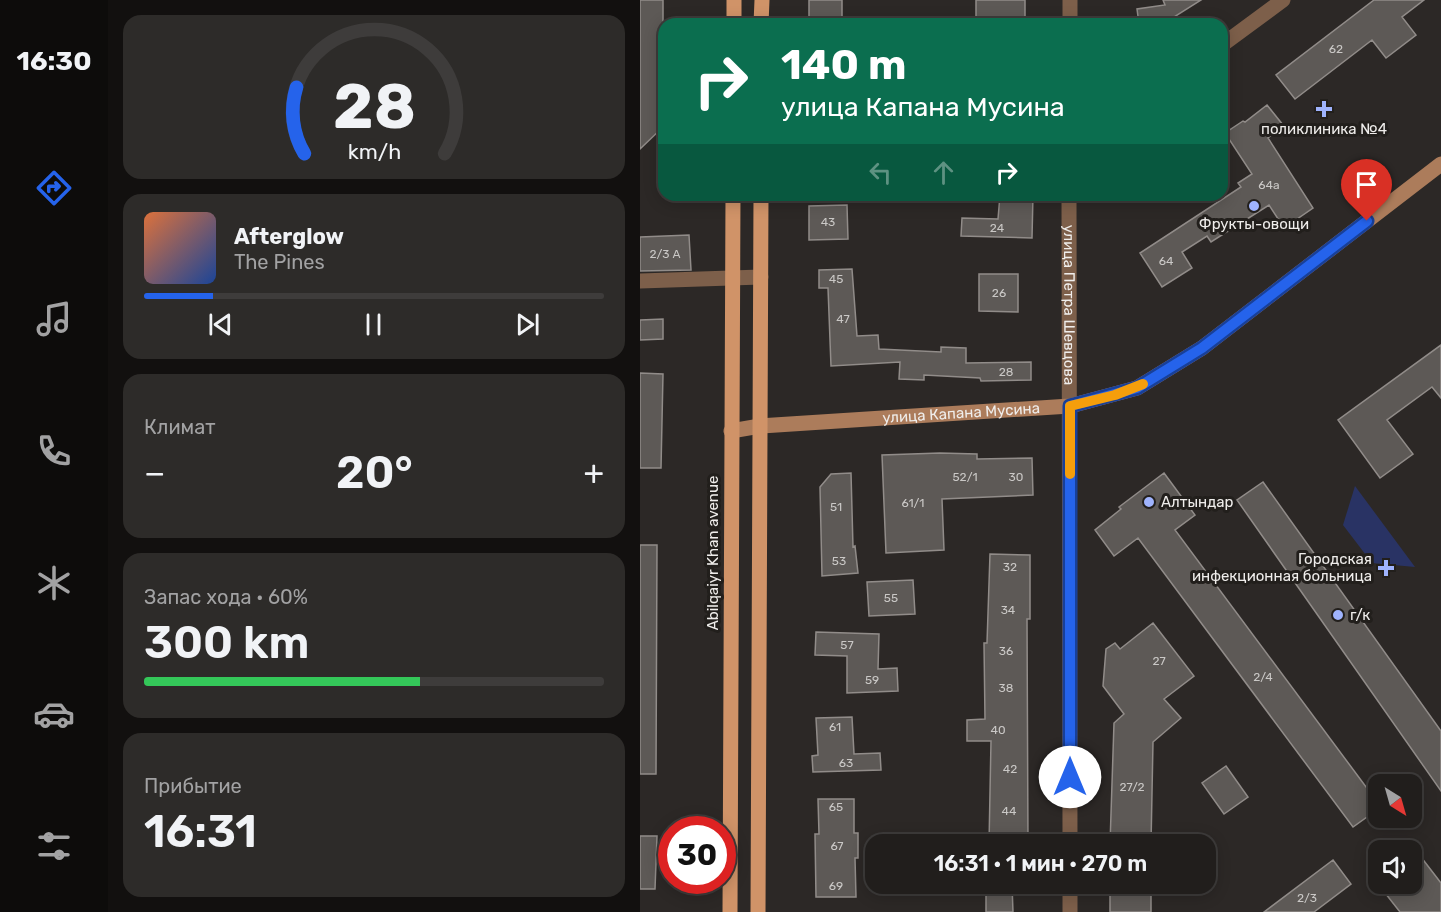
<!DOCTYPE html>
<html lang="ru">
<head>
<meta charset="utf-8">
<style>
  body { margin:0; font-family:Rubik,sans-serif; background:#2d2b29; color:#f1f3f6; height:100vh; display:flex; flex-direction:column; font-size:22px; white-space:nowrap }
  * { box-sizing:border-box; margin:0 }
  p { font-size:20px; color:#a2a2a3 }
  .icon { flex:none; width:33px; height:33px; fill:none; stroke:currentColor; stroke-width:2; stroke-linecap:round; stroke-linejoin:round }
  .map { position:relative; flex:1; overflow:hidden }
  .side { display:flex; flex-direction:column; gap:15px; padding:15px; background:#12100f; width:532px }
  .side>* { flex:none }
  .hud { position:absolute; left:18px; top:18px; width:570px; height:183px; border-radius:18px; box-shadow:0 3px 15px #0003,0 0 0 2px #3e3c3b; background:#0b6e4f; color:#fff; overflow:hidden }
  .needle { width:39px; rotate:143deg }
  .fabs { position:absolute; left:728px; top:774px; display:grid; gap:12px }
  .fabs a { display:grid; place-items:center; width:54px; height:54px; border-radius:12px; background:#211e1c; box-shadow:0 3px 15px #0003,0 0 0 2px #3e3c3b; font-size:30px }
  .speed { position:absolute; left:18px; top:816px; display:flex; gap:12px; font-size:30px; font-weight:700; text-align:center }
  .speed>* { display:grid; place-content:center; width:78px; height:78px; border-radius:50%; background:#211e1c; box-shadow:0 3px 15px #0003,0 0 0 2px #3e3c3b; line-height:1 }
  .speed .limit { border:9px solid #d22; background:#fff; color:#111 }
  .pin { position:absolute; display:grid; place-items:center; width:51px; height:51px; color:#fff; margin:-62px -26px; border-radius:50% 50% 50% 0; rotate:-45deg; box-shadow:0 0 6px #0007 }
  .pin .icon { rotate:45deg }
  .me { position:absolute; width:66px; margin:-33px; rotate:0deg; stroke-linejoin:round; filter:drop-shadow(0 0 4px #0008) }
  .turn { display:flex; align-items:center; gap:21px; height:126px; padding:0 24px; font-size:27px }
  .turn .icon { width:78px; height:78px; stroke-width:2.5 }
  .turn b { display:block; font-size:42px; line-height:51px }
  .lanes { display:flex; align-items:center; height:57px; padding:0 24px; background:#0003; justify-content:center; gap:30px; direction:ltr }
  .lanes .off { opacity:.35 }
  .big { font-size:45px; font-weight:600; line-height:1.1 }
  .side .widget { flex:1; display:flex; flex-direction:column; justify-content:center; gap:9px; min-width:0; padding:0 21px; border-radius:18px; background:#2d2b29 }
  .side .dial { align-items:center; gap:0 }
  .dial svg { height:156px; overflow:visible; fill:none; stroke:#3e3c3b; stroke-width:7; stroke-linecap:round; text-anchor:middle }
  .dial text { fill:#f1f3f6; stroke:none }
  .song { display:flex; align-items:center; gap:18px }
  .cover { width:72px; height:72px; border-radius:9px; background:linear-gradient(135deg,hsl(20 70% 55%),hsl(220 70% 35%)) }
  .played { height:6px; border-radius:3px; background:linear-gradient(90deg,#2563eb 15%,#3e3c3b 15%) }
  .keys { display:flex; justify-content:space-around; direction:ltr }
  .heat { display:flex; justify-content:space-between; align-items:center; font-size:33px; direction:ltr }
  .charge { height:9px; border-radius:4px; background:linear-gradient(90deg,#34c759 60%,#3e3c3b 0) }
  .trip { position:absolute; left:225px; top:834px; width:351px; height:60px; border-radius:18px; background:#211e1c; box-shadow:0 3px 15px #0003,0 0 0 2px #3e3c3b; font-weight:600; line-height:60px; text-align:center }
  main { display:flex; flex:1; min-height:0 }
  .menu { display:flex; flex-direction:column; width:108px; justify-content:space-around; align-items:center; background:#0d0c0b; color:#a2a2a3 }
  .menu .icon { width:42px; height:42px }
  .menu .on { color:#2563eb }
  .menu b { font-size:27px; color:#f1f3f6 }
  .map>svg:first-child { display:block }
  .green { fill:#293364 }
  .building { fill:#5d5956; stroke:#918c89; stroke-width:1.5 }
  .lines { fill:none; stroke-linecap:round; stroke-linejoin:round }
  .street { stroke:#7d5f4a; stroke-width:15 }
  .secondary { stroke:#ac7c5b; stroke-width:15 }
  .primary { stroke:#d09368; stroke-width:15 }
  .route-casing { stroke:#184099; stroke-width:15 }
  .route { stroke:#2563eb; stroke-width:10 }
  .slow { stroke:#f59e0b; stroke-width:10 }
  .poi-dot { fill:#9fb3fd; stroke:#221f1c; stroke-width:2 }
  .labels { text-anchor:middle; stroke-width:6; stroke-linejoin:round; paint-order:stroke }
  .number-label { font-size:12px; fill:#cac8c6 }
  .poi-label { font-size:15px; fill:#efedeb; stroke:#221f1c }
  .street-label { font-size:15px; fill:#efedeb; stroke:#221f1c }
</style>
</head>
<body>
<main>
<nav class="menu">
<b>16:30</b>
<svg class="icon on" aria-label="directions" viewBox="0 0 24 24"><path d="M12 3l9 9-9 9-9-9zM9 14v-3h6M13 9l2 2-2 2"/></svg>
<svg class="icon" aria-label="music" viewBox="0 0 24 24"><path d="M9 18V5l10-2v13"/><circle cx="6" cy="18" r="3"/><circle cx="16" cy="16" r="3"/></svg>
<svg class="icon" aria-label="phone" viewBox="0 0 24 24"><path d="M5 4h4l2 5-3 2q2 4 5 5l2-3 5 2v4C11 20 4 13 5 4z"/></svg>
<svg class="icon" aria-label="climate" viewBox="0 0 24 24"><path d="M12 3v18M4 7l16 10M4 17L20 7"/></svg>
<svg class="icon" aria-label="car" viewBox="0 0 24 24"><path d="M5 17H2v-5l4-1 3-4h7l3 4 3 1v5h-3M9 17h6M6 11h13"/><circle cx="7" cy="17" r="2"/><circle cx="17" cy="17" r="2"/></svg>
<svg class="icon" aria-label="filters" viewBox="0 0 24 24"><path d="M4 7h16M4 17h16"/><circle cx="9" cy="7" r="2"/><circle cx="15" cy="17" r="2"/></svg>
</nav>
<section class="side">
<div class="widget dial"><svg viewBox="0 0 100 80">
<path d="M14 69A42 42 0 1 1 86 69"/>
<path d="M14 69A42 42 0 0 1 10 35" stroke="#2563eb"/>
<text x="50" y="56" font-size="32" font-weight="700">28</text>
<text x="50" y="72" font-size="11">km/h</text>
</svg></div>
<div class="widget">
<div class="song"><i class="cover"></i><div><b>Afterglow</b><p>The Pines</p></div></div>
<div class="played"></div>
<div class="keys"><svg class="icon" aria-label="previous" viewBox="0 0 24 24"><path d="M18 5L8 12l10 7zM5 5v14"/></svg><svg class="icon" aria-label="pause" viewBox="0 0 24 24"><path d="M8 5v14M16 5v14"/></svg><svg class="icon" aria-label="next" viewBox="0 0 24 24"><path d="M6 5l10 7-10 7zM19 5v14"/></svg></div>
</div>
<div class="widget"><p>Климат</p>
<div class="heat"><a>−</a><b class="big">20°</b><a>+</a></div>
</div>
<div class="widget"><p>Запас хода · 60%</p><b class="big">300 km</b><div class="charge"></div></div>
<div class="widget"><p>Прибытие</p><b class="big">16:31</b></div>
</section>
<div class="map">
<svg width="801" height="912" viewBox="0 0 801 912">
  <rect width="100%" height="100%" fill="#2c2826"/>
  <path class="green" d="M715,486L775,567L732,563L703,525Z"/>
  <path class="building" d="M0,0H23V127L0,149Z
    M169,0H202V24H169Z
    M336,0H385V24H336Z
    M523,0H561L523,24H499L497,9L525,5Z
    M734,0H784L762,17L776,35L746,58L732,40L655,99L636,75Z
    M627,105L643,125L628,138L673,208L644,228L629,205L571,242L567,236L542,252L552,268L522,287L500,253L601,187L598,183L612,174L585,133L603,121L605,122Z
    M360,195H393L392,238L321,236L322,218L358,219Z
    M207,205L208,239L169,240V206Z
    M49,235L51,270L0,271V237Z
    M212,269L217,336L238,335L239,349L301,352V347L326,348V363L391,362V380L341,381L340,378L284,375V380L259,379L260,362L191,366L188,288H179V270Z
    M339,274H378V312L339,311Z
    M23,319V339L0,340V320Z
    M801,345V398L792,387L747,420L773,454L740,478L698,420Z
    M0,373L23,374L21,468H0Z
    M300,453L337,454V459L392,458L393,495L302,499L304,550L246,553L242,455Z
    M211,473L213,547L215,546L218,573L182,576L180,487L191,474Z
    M524,473L555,515L535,530L738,803V809L713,827L498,538L474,556L455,530L481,509L479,507Z
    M623,482L801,731V791L597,500Z
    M0,545H17L16,774H0Z
    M350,554L390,555V619H387L388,844H349L351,741H327V720L345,719L344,643H347Z
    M273,580L275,614L229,616L227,582Z
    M513,623L554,676L524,699L541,718L513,742L511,844H470L474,723L484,714L463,686L466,649L475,643L480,649Z
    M176,632L239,634L238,669L257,668L258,691L207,693V656L175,655Z
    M212,717L214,754L240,753L241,770L173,772L172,756L178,755L176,718Z
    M586,766L608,797L584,814L562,783Z
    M178,799H214V833H218V858H215L216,897H176L175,834H179Z
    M0,836H17L15,889H0Z
    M771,844L801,883V912H760L738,884H771Z
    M693,860L711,884L674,912H624Z
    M346,884H372L373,912H346Z
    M470,884H511V912H470Z"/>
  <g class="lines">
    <g class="street">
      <path d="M430,24V0"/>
      <path d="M582,45L643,0"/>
      <path id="s1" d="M429,195L430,844"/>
      <path d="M0,281L121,277"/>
      <path d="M430,912V884"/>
    </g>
    <path class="secondary" id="s2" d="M91,431L120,426L430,406L497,388L562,348L801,164"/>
    <path class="primary" d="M94,24V0
      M121,24L122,0
      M90,912L93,195
      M118,912L121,195"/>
  </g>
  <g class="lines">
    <defs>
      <path id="route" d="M430,777V406L497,388L562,348L727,221"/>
    </defs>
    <use href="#route" class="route-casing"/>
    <use href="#route" class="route"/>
    <path class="slow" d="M430,474V406L475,395L503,384"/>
  </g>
  <g class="poi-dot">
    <path d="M681 100h6v6h6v6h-6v6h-6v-6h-6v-6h6z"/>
    <circle cx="614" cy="206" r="6"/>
    <circle cx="509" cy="502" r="6"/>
    <path d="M743 559h6v6h6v6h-6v6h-6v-6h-6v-6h6z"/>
    <circle cx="698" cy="615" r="6"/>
  </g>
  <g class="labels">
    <g class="number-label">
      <text x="696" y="53">62</text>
      <text x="629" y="189">64а</text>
      <text x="188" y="226">43</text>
      <text x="357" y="232">24</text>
      <text x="25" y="258">2/3 А</text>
      <text x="526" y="265">64</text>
      <text x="196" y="283">45</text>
      <text x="359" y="297">26</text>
      <text x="203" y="323">47</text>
      <text x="366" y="376">28</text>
      <text x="325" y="481">52/1</text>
      <text x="376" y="481">30</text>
      <text x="273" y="507">61/1</text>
      <text x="196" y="511">51</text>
      <text x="199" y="565">53</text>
      <text x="370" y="571">32</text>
      <text x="251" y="602">55</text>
      <text x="368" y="614">34</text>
      <text x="207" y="649">57</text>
      <text x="366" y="655">36</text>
      <text x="519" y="665">27</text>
      <text x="623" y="681">2/4</text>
      <text x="232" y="684">59</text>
      <text x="366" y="692">38</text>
      <text x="195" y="731">61</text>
      <text x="358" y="734">40</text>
      <text x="206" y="767">63</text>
      <text x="370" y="773">42</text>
      <text x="492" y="791">27/2</text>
      <text x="196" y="811">65</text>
      <text x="369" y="815">44</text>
      <text x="197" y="850">67</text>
      <text x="196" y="890">69</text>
      <text x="667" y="902">2/3</text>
    </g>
    <g class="poi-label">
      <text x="684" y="134">поликлиника №4</text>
      <text x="614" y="229">Фрукты-овощи</text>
      <text x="521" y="507" text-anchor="start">Алтындар</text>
      <text x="732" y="564" text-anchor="end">Городская<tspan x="732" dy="17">инфекционная больница</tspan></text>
      <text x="710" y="620" text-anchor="start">г/к</text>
    </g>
    <g class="street-label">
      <text dy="5" stroke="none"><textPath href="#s1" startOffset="110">улица Петра Шевцова</textPath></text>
      <text dy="5" stroke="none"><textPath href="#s2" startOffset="231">улица Капана Мусина</textPath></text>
      <text transform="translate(73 553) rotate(-90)" y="5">Abilqaiyr Khan avenue</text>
    </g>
  </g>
</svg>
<div class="fabs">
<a><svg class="needle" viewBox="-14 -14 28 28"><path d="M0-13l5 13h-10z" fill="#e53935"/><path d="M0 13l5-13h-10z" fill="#a2a2a3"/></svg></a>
<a><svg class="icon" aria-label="sound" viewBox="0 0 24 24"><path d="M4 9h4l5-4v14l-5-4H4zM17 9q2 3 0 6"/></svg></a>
</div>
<div class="speed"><div class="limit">30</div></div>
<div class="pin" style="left:727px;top:221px;background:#d93025"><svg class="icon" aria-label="arrive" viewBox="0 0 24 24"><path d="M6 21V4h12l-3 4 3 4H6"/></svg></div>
<svg class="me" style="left:430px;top:777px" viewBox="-20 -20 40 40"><circle r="19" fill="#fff"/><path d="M0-13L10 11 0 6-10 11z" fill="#2563eb"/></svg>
<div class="trip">16:31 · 1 мин · 270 m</div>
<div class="hud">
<div class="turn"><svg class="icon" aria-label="right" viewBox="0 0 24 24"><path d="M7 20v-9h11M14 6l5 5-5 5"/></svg><div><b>140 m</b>улица Капана Мусина</div></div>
<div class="lanes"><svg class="icon off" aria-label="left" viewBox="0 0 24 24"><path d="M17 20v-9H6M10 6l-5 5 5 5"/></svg><svg class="icon off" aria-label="ahead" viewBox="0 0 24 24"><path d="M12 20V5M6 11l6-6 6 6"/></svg><svg class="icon" aria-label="right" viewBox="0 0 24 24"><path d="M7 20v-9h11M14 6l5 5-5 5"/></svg></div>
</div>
</div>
</main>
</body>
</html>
